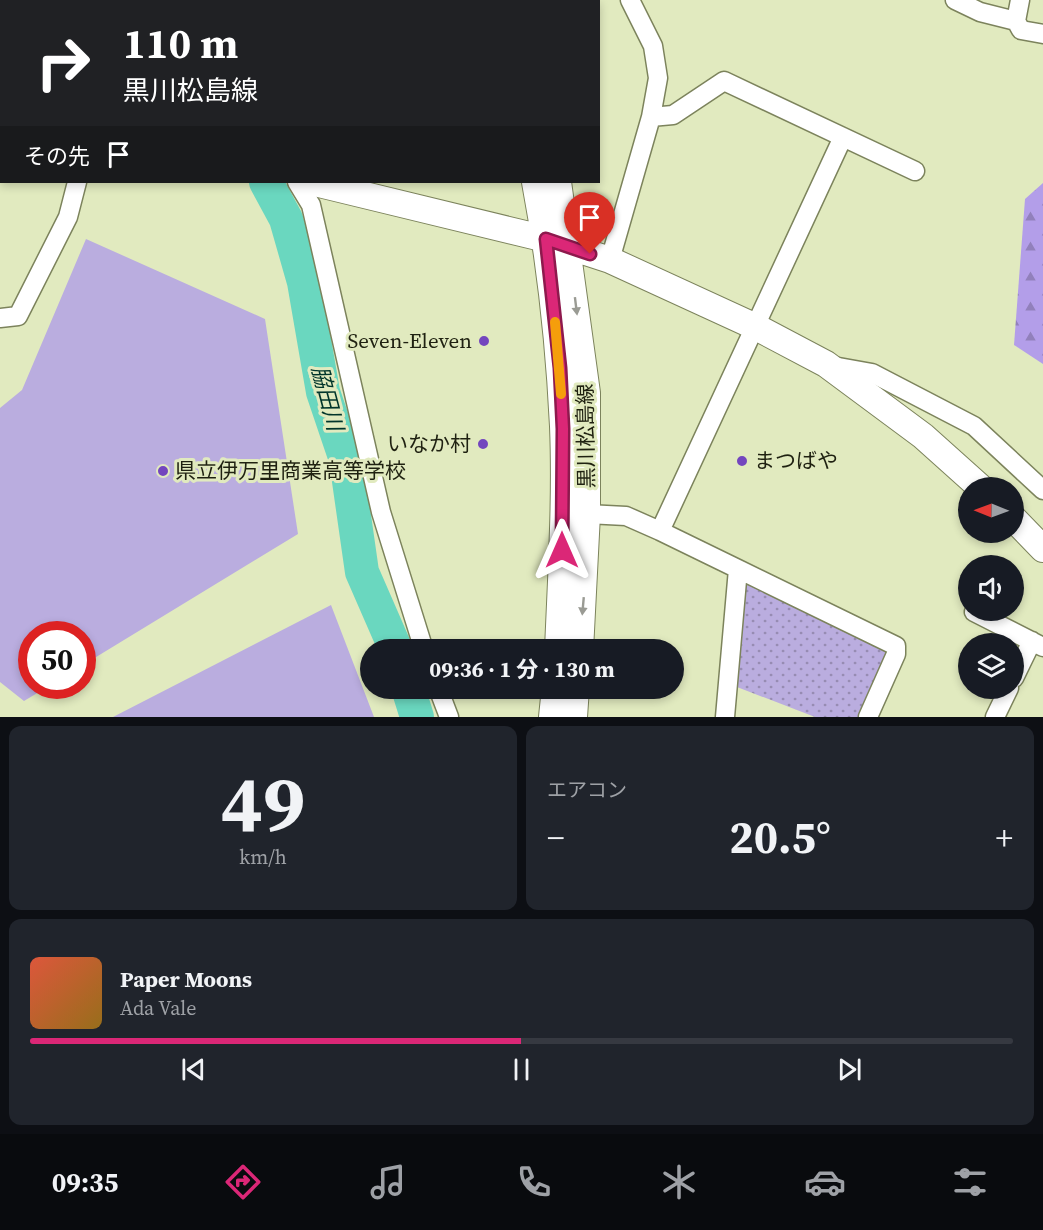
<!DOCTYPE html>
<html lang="ja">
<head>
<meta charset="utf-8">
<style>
  body { margin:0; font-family:"Source Serif 4","Noto Sans JP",serif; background:#20242c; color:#f1f3f6; height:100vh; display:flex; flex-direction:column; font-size:22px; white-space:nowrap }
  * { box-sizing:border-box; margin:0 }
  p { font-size:20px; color:#9ea1a6 }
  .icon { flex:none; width:33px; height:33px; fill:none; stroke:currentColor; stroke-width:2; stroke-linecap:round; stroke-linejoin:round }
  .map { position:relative; height:717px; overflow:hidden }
  .details { display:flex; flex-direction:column; gap:9px; padding:9px; background:#0d0f14; flex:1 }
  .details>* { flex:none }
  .banner { position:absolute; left:0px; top:0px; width:600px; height:183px; box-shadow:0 3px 9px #0003; background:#202124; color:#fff; overflow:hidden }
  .needle { width:39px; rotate:271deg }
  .buttons { position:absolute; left:958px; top:477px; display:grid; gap:12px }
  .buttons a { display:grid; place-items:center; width:66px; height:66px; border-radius:50%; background:#171b24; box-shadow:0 3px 9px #0003; font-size:30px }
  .speed { position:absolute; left:18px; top:621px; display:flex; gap:12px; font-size:30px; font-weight:700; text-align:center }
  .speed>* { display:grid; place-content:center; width:78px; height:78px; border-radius:50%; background:#171b24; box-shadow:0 3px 9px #0003; line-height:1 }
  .speed .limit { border:9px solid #d22; background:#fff; color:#111 }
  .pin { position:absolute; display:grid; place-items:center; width:51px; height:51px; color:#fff; margin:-62px -26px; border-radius:50% 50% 50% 0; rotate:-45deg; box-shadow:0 0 6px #0007 }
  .pin .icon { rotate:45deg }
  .me { position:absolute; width:66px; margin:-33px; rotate:0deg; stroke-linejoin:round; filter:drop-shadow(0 0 4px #0008) }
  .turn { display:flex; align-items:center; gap:21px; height:126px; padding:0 24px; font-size:27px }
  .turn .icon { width:78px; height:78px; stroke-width:2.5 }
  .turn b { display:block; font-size:42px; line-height:51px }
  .then { display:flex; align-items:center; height:57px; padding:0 24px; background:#0003; gap:12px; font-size:22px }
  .big { font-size:45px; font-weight:700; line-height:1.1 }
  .details .tile { flex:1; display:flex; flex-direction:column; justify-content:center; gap:9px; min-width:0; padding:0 21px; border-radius:12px; background:#20242c }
  .details .dial { align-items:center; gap:0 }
  .dial b { font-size:78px; line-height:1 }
  .song { display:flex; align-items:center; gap:18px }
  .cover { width:72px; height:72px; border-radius:9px; background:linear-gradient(135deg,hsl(10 70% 55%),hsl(40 70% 35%)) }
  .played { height:6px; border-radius:3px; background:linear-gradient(90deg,#db2777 50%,#363941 50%) }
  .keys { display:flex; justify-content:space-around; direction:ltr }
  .heat { display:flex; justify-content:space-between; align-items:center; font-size:33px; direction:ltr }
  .details .tiles { flex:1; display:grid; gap:9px; grid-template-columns:1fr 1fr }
  .tile:last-child { grid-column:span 2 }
  .trip { position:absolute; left:360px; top:639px; width:324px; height:60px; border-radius:30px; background:#171b24; box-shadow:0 3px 9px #0003; font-weight:700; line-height:60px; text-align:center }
  .dock { display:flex; height:96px; justify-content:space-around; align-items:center; background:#090b0e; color:#9ea1a6 }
  .dock .icon { width:42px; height:42px }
  .dock .on { color:#db2777 }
  .dock b { font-size:27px; color:#f1f3f6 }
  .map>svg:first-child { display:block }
  .green { fill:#baaddf }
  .forest { fill:url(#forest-firs) }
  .park { fill:url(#park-dots) }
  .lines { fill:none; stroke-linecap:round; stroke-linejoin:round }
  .river { stroke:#6ad7bf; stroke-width:34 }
  .street-casing { stroke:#7c835c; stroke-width:21 }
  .secondary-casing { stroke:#7c835c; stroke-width:28 }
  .street { stroke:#fff; stroke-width:18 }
  .secondary { stroke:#fff; stroke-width:26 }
  .oneway { fill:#9a9b94 }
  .route-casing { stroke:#8e194d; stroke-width:15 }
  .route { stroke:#db2777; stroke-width:10 }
  .slow { stroke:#f59e0b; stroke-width:10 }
  .poi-dot { fill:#7346be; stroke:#e1eabf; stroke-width:2 }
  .labels { text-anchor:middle; stroke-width:6; stroke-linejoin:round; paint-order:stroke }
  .poi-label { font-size:21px; fill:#1f2111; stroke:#e1eabf; text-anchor:end }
  .street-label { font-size:21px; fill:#1f2111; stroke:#e1eabf }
  .water-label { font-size:22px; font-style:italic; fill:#00352b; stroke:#e1eabf }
</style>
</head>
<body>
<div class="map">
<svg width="1043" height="717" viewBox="0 0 1043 717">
  <defs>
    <pattern id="forest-firs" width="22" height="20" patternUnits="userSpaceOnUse" patternTransform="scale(1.5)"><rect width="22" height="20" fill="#b39ee9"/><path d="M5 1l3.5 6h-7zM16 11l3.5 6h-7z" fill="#9180bb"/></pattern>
    <pattern id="park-dots" width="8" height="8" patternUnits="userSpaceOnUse" patternTransform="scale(1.5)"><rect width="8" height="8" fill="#baaddf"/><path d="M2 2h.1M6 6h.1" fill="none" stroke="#978cb3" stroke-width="1.8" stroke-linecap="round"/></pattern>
  </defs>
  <rect width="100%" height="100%" fill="#e1eabf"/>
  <path class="green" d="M86,239L265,319L298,534L83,665L82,634H32V686H49L24,701L0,682V408L22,390Z
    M331,605L374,717H113Z"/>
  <path class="forest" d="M1043,183V364L1014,345L1025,199Z"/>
  <path class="park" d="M745,580L890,650L861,717H815L737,687Z"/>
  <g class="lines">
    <path class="river" d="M22,0L26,2
      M266,182L286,219L304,282L323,392L346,460L362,572L396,650
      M408,688L417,717"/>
    <defs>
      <path id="street" d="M110,0L113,2
        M955,0L980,12L1016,21
        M1020,0L1016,21L1021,30L1043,34
        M171,2L172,0
        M651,117L673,115L724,81L915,171
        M0,158H2
        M297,182L311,205L381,512L424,650
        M610,260L651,117L658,78L653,46L630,0
        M0,318L18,316L68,217L77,182
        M833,366L872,373L974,426L1043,490
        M587,514L626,516L660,531L843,137
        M660,531L738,569L725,717
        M738,569L896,646V654L868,717
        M974,612L1043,647
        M1014,678L1032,641
        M438,688L449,717
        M995,717L1009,688"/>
      <path id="secondary" d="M502,0V2
        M529,0V2
        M0,107L2,108
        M311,182L546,239L610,260L756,327L826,364L923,436L981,488
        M535,182C550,262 559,344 563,426C566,500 561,575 558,650
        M558,182L587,393V514L580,650
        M1014,519L1043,549
        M552,717L555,688
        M574,717L576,688"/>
    </defs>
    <use href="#street" class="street-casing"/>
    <use href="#secondary" class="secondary-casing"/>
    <use href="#street" class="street"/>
    <use href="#secondary" class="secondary"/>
  </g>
  <defs><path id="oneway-solid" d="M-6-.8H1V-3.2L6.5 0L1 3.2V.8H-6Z" transform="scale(1.5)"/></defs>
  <g class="oneway">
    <use href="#oneway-solid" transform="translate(576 306) rotate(83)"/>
    <use href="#oneway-solid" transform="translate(583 606) rotate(95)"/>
  </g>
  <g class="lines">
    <defs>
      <path id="route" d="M562,550L563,429L560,368L546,239L590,254"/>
    </defs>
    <use href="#route" class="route-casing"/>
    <use href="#route" class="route"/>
    <path class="slow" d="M555,322L561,394"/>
  </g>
  <g class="poi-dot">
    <circle cx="484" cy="341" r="6"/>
    <circle cx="483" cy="444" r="6"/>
    <circle cx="742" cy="461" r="6"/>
    <circle cx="163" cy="471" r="6"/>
  </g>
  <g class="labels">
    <g class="poi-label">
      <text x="472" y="348">Seven-Eleven</text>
      <text x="471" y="451">いなか村</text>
      <text x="754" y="468" text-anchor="start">まつばや</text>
      <text x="175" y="478" text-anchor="start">県立伊万里商業高等学校</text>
    </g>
    <g class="street-label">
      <text transform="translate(586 436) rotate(-91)" y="7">黒川松島線</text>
    </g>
    <g class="water-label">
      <text transform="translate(328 398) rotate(75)" y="8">脇田川</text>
    </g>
  </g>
</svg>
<div class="buttons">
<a><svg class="needle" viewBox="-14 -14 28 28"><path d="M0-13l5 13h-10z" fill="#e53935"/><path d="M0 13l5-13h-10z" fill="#9ea1a6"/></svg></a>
<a><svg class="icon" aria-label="sound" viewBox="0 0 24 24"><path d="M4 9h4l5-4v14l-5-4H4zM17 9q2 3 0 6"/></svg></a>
<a><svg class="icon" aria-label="layers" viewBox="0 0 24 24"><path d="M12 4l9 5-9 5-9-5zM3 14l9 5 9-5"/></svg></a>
</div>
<div class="speed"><div class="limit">50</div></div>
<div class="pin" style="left:590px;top:254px;background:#d93025"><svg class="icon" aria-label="arrive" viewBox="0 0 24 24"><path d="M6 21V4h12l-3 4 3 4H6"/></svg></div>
<svg class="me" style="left:562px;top:550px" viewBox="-20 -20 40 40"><path d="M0-17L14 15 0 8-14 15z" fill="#db2777" stroke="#fff" stroke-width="4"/></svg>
<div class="trip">09:36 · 1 分 · 130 m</div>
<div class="banner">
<div class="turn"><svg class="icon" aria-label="right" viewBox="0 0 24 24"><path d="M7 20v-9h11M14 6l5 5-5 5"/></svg><div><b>110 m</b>黒川松島線</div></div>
<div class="then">その先<svg class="icon" aria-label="arrive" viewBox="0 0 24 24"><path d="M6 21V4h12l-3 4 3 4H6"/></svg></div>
</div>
</div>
<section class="details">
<div class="tiles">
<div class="tile dial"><b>49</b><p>km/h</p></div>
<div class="tile"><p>エアコン</p>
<div class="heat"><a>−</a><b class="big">20.5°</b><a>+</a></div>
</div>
<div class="tile">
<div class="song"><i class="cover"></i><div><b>Paper Moons</b><p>Ada Vale</p></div></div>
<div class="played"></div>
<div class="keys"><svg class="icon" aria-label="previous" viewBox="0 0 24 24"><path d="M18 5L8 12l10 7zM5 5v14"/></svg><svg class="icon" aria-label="pause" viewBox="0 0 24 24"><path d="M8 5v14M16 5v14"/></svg><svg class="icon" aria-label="next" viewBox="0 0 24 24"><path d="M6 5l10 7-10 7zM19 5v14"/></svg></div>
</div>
</div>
</section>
<nav class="dock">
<b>09:35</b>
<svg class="icon on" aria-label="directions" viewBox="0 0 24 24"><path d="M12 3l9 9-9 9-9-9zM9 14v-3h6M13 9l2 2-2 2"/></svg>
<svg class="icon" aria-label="music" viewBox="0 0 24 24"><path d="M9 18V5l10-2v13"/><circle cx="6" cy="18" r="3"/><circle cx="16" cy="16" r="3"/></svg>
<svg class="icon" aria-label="phone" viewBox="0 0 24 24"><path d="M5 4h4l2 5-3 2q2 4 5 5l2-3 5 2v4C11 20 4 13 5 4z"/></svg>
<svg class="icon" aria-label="climate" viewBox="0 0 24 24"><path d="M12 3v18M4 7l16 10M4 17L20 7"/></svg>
<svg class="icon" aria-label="car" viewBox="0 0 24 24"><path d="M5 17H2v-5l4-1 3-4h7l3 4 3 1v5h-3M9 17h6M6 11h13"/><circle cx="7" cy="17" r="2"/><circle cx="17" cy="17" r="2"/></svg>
<svg class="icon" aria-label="filters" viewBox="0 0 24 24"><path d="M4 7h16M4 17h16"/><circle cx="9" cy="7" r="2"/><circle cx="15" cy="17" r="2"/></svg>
</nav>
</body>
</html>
